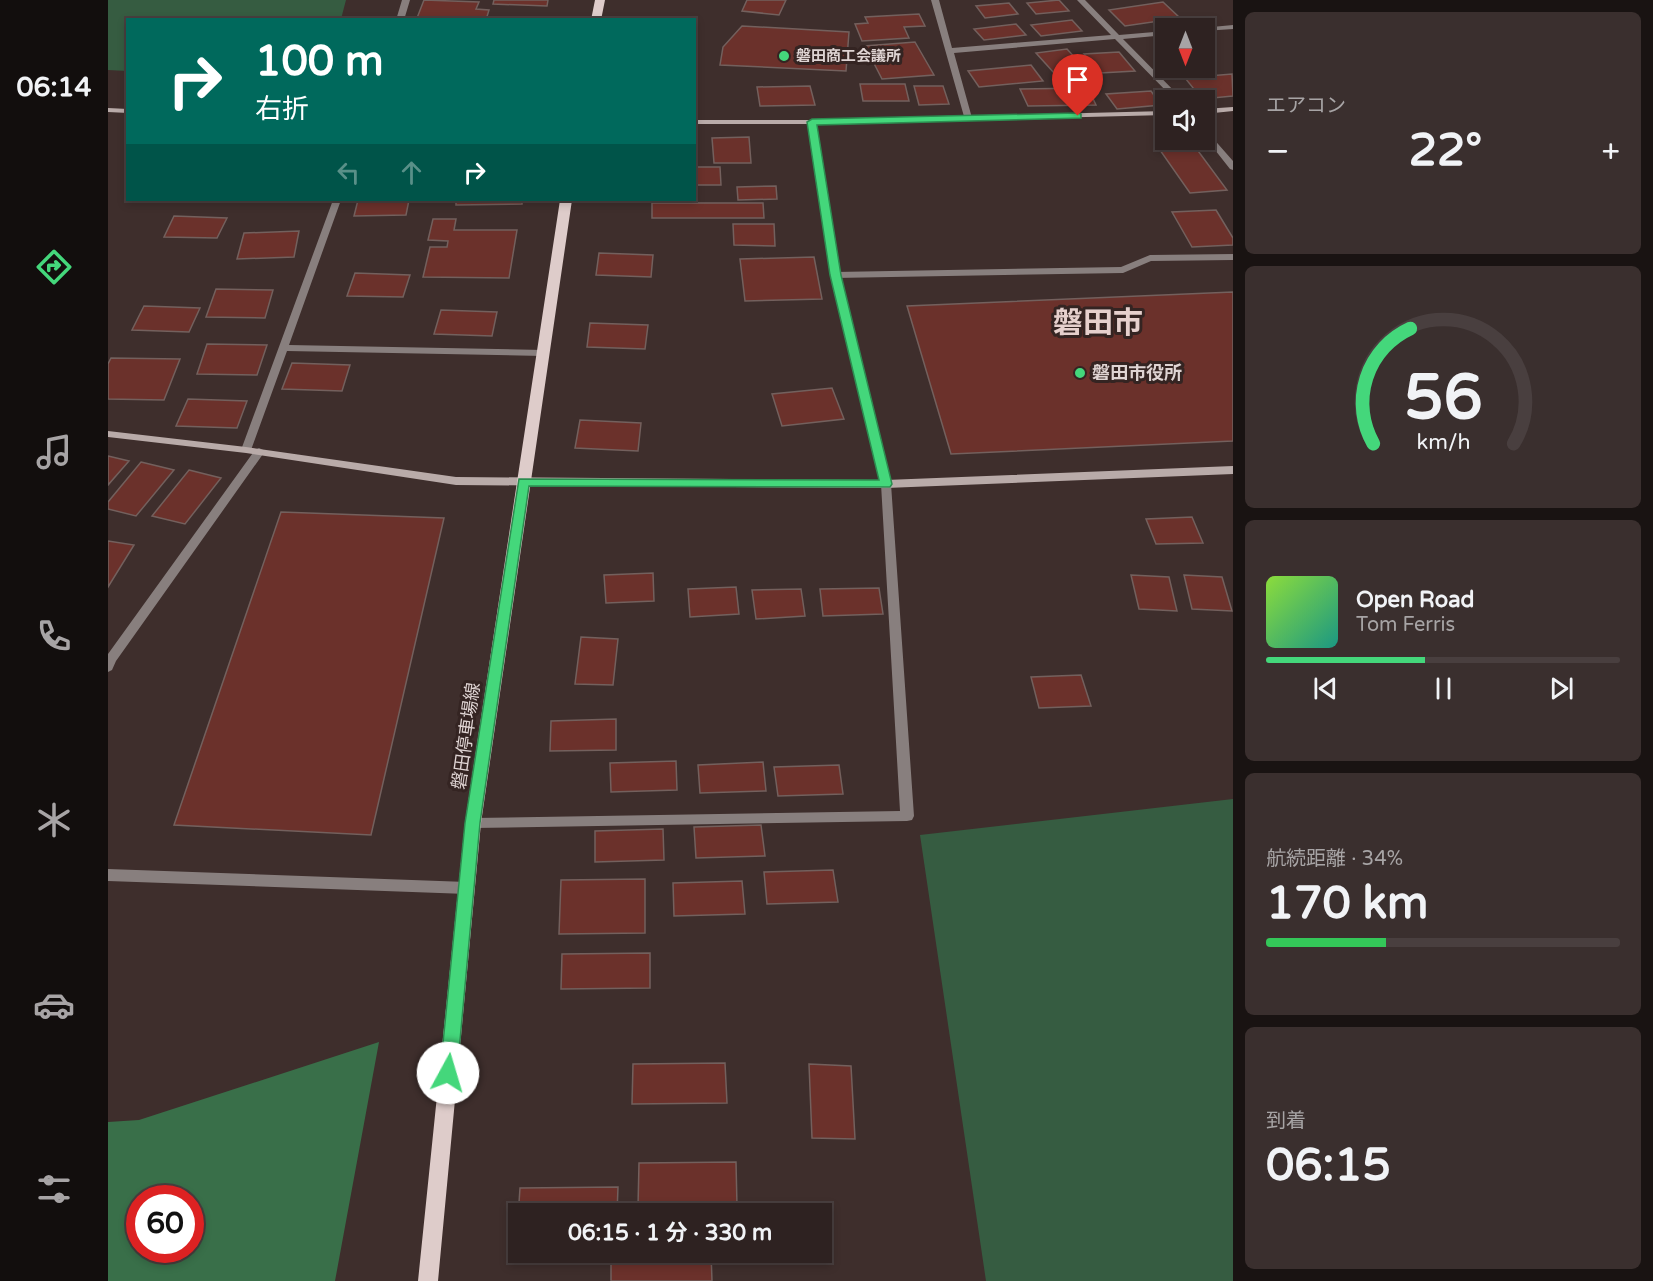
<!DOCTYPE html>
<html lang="ja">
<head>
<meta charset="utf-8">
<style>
  body { margin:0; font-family:"Varela Round","Noto Sans JP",sans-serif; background:#3a2f2e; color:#f1f3f6; height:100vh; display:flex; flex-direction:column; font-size:22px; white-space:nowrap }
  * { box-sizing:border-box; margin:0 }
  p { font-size:20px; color:#a7a4a5 }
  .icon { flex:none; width:33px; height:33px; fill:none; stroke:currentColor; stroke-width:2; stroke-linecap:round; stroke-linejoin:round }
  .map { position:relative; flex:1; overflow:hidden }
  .details { display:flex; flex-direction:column; gap:12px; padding:12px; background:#191312; width:420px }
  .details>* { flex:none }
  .top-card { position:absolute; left:18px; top:18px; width:570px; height:183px; border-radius:0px; box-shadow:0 3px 9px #0003,0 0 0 2px #493f3f; background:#00695c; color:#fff; overflow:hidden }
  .needle { width:39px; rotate:180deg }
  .controls { position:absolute; left:1047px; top:18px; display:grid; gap:12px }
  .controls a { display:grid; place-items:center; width:60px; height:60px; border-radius:0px; background:#2e2221; box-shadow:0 3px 9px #0003,0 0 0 2px #493f3f; font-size:30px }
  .speed { position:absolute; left:18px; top:1185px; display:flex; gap:12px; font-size:30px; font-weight:700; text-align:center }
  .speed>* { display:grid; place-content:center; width:78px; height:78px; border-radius:50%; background:#2e2221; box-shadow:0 3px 9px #0003,0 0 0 2px #493f3f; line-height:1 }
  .speed .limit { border:9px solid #d22; background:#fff; color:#111 }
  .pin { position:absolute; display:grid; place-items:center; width:51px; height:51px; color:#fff; margin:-62px -26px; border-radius:50% 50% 50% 0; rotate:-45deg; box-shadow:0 0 6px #0007 }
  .pin .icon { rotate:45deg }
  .me { position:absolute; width:66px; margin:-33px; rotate:6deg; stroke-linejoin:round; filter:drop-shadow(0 0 4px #0008) }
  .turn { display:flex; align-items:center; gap:21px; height:126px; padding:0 30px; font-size:27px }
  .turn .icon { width:78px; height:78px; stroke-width:2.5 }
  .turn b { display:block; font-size:42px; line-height:51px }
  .lanes { display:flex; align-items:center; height:57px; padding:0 30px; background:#0003; justify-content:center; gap:30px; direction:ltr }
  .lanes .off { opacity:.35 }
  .big { font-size:45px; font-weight:700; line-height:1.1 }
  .details .card { flex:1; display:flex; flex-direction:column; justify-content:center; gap:9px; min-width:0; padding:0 21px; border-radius:9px; background:#3a2f2e }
  .details .dial { align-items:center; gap:0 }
  .dial svg { height:156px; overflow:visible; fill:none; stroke:#493f3f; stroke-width:7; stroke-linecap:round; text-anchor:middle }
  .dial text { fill:#f1f3f6; stroke:none }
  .song { display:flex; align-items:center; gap:18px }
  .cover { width:72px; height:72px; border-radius:9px; background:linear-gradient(135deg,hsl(90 70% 55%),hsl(170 70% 35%)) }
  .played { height:6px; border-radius:3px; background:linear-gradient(90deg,#44d77b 45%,#493f3f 45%) }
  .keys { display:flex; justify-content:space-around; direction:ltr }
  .heat { display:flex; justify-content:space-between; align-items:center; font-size:33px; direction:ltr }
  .charge { height:9px; border-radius:4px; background:linear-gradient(90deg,#34c759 34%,#493f3f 0) }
  .trip { position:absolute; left:400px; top:1203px; width:324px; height:60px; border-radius:0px; background:#2e2221; box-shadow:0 3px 9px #0003,0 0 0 2px #493f3f; font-weight:700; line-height:60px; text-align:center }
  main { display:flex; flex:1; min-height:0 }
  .tabs { display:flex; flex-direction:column; width:108px; justify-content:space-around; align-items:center; background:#120e0d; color:#a7a4a5 }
  .tabs .icon { width:42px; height:42px }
  .tabs .on { color:#44d77b }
  .tabs b { font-size:27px; color:#f1f3f6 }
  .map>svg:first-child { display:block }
  .green { fill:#365c41 }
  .forest { fill:#396f49; fill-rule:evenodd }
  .building { fill:#6b312b; stroke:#73605d; stroke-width:1.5 }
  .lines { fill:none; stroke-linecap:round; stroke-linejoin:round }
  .lane { fill:#887f7e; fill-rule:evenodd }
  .street { fill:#887f7e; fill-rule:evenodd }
  .secondary { fill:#b9aba9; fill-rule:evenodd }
  .primary { fill:#deccca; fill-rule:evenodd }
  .route { fill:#44d77b; stroke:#2c8c50; stroke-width:1.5 }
  .poi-dot { fill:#44d77b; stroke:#342422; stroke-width:2 }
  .labels { text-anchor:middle; stroke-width:6; stroke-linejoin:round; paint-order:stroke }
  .far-poi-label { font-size:15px; font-weight:bold; fill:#dfd4d3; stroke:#342422; text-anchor:start }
  .poi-label { font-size:18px; font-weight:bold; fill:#dfd4d3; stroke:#342422; text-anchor:start }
  .street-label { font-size:18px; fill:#dfd4d3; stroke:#342422 }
  .town-label { font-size:30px; font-weight:bold; fill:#e6d0cd; stroke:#342422 }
</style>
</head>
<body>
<main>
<nav class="tabs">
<b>06:14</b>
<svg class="icon on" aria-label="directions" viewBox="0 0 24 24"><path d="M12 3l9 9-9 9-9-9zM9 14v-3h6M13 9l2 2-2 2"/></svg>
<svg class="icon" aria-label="music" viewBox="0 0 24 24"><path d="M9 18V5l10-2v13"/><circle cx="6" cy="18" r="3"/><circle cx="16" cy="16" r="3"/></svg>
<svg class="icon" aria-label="phone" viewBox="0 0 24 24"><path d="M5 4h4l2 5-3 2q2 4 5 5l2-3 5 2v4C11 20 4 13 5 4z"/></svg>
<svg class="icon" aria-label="climate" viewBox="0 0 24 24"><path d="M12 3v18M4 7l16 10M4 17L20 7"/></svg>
<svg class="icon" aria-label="car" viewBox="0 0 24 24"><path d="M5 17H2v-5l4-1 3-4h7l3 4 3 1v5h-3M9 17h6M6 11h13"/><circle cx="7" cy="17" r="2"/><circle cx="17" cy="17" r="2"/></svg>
<svg class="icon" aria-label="filters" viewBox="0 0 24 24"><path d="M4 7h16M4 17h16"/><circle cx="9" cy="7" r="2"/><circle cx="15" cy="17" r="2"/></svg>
</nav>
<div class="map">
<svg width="1125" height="1281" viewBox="0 0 1125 1281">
  <rect width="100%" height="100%" fill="#3e2e2c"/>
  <path class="green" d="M0,0H238L233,19L20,20L19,71L0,70Z
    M1125,799V1281H878L812,835Z"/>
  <path class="forest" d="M271,1042L227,1281H0V1122L31,1120ZM32,1198H82V1250H32Z"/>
  <path class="building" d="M316,0L371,2L368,9L381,10L378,20L309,18Z
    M386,0H440L439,6L385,4Z
    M639,0H678L671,15L634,11Z
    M951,0L961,11L928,14L919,3Z
    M1055,2L1072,18L1017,26L1001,10Z
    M901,3L910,14L877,18L868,6Z
    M811,14L817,26L796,27L801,38L754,41L747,24L760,23L757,17Z
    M964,20L974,31L933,36L923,25Z
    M908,24L918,35L876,40L866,29Z
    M634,26L741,32L738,71L612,65L615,47Z
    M807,42L826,75L774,79L757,46Z
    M959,49L987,80L956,84L928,53Z
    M1011,52L1027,71L992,73L976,54Z
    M923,65L935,81L871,87L860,71Z
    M1124,74L1125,96L1094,99L1077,78Z
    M752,84H797L801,101H755Z
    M702,86L707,105L652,106L649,87Z
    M806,86H835L841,104L811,105Z
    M980,88L988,105L920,106L912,89Z
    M1043,91L1053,105L1009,109L998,94Z
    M641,137L643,163H606L604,138Z
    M1082,140L1119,190L1082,193L1047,143Z
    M586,167H612L613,185H586Z
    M668,186L669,199L630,200L629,187Z
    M250,200H301L298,215L246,216Z
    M348,200H414V204L348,205Z
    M544,203H655L656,218H544Z
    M1108,210L1125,238V245L1084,247L1064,212Z
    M66,216L119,218L109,238L56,237Z
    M325,219H348L346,230H409L401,278L315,277L322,247H339L340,241L320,240Z
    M625,224H666L667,246L626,245Z
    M191,231L186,257L129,259L136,233Z
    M491,253L545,255L543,277L488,275Z
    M706,257L714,299L637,301L632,259Z
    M247,273L302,275L295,297L239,296Z
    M108,289L165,290L157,318L98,317Z
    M1125,292V441L843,454L799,306Z
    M36,306L92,308L81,332L24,330Z
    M333,310L389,312L384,336L326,334Z
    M482,323L540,325L537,349L479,347Z
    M99,344L159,345L149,375L89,374Z
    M3,358L72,359L56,400L0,399V364Z
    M184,363L242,365L234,391L174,389Z
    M724,388L736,419L674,426L664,394Z
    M80,399L139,401L129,428L68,426Z
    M472,420L533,423L530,451L467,448Z
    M0,456L21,461L0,485Z
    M33,462L66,470L28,516L0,509V502Z
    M81,470L113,478L77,524L44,516Z
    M173,512L336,518L263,835L66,825Z
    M1084,517L1095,543L1048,544L1038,519Z
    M0,541L26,545L0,587Z
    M545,573L546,601L498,603L496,575Z
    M1023,575L1061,577L1069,611L1031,609Z
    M1076,575L1114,577L1124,611L1084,609Z
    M628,587L631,614L582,617L580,589Z
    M771,588L775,614L715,616L712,589Z
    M693,589L697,616L648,619L644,590Z
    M473,637L510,639L505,685L467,684Z
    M973,675L983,706L931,708L923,677Z
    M508,719V750L442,751L443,721Z
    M568,761L569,790L503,792L502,763Z
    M655,762L658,791L592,793L590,765Z
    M731,765L735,794L670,796L666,767Z
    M653,825L657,856L588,858L586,827Z
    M555,829L556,860L487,862V831Z
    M725,870L730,902L659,904L656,872Z
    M537,879V933L451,934L453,880Z
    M634,881L637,914L566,916L565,883Z
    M542,953V988L453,989L454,954Z
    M617,1063L619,1103L524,1104L525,1064Z
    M701,1064L743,1066L747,1139L704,1138Z
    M628,1162L629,1206L530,1207L531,1163Z
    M510,1187L509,1214H411V1233H409L412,1188Z
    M603,1253L604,1281H503V1254Z"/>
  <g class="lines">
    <path class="lane" d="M1125,254V260L1043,261L1015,273L727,278L722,275L727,272L1013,267L1042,255Z"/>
    <path class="street" d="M294,0H302L296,20H288Z
      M823,0H831L844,48L1003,35L969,0H977L1011,35L1058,31V35L1015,39L1075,100H1067L1007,39L846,53L864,118L857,120Z
      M1125,25V29L1096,31V28H1093Z
      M700,120L707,122L732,275L783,484L806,816L804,820L799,821L365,828L360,827L358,823L360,819L365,818L792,811L773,484L722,275Z
      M1096,128L1125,161V170L1122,169L1096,136Z
      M225,200H233L181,345L435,350L440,353L435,356L179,351L143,450L142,452H134L133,450Z
      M151,448L155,450L156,452L155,454L8,661L4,670L0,672V654L147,450Z
      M0,869L359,882L364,884L366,888L364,892L359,894L0,881Z"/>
    <path class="secondary" d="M1125,107V111L1096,114V109Z
      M0,108L20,109V113L0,112Z
      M1058,111V115L703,124H586V120H703Z
      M0,431L138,447L348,477L778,480L1125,466V474L778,488L348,485L138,453L0,437Z"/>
    <path class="primary" d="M487,0H497L493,20H483Z
      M452,200H464L373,823L330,1281H310L357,823Z"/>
  </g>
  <path class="route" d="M970,113L973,114V118L709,125L733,275L784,484L782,487L421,486L372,823L349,1073L346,1078L340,1081L334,1078L332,1073L357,823L411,479L771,480L722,275L699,122L704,119Z"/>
  <g class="poi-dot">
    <circle cx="676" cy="56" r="6"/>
    <circle cx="972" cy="373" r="6"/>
  </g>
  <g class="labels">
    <g class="far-poi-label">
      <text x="688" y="61">磐田商工会議所</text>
    </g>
    <g class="poi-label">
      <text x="984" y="379">磐田市役所</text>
    </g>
    <g class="street-label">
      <text transform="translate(358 736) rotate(-82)" y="6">磐田停車場線</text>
    </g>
    <g class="town-label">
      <text x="990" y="333">磐田市</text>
    </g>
  </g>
</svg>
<div class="controls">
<a><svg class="needle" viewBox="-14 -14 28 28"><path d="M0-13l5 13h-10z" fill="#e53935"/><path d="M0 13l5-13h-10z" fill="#a7a4a5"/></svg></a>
<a><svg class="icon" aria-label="sound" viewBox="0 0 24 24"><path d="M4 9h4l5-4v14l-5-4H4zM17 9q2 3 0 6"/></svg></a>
</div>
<div class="speed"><div class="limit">60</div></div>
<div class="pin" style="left:970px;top:116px;background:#d93025"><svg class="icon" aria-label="arrive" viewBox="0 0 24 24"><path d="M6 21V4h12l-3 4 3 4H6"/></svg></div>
<svg class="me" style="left:340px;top:1073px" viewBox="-20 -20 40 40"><circle r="19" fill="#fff"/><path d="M0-13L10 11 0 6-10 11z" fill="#44d77b"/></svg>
<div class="trip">06:15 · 1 分 · 330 m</div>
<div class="top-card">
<div class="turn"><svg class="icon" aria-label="right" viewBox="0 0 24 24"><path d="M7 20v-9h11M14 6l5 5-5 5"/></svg><div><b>100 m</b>右折</div></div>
<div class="lanes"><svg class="icon off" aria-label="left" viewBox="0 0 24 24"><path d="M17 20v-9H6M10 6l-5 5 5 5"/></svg><svg class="icon off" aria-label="ahead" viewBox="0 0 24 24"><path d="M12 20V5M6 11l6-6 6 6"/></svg><svg class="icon" aria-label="right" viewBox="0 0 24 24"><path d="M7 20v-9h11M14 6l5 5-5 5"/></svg></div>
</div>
</div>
<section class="details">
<div class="card"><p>エアコン</p>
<div class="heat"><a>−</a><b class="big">22°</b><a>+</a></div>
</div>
<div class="card dial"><svg viewBox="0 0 100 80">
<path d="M14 69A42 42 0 1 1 86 69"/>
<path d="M14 69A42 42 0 0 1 33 10" stroke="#44d77b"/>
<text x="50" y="56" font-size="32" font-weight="700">56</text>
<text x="50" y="72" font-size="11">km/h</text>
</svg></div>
<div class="card">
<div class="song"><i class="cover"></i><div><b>Open Road</b><p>Tom Ferris</p></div></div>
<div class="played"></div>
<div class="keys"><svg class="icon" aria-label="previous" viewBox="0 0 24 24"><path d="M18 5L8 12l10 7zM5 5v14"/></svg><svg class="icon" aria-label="pause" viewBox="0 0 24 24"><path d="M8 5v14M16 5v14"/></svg><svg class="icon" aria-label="next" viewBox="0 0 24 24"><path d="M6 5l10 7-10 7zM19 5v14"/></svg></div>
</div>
<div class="card"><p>航続距離 · 34%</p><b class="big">170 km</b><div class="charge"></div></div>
<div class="card"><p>到着</p><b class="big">06:15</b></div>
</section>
</main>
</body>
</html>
